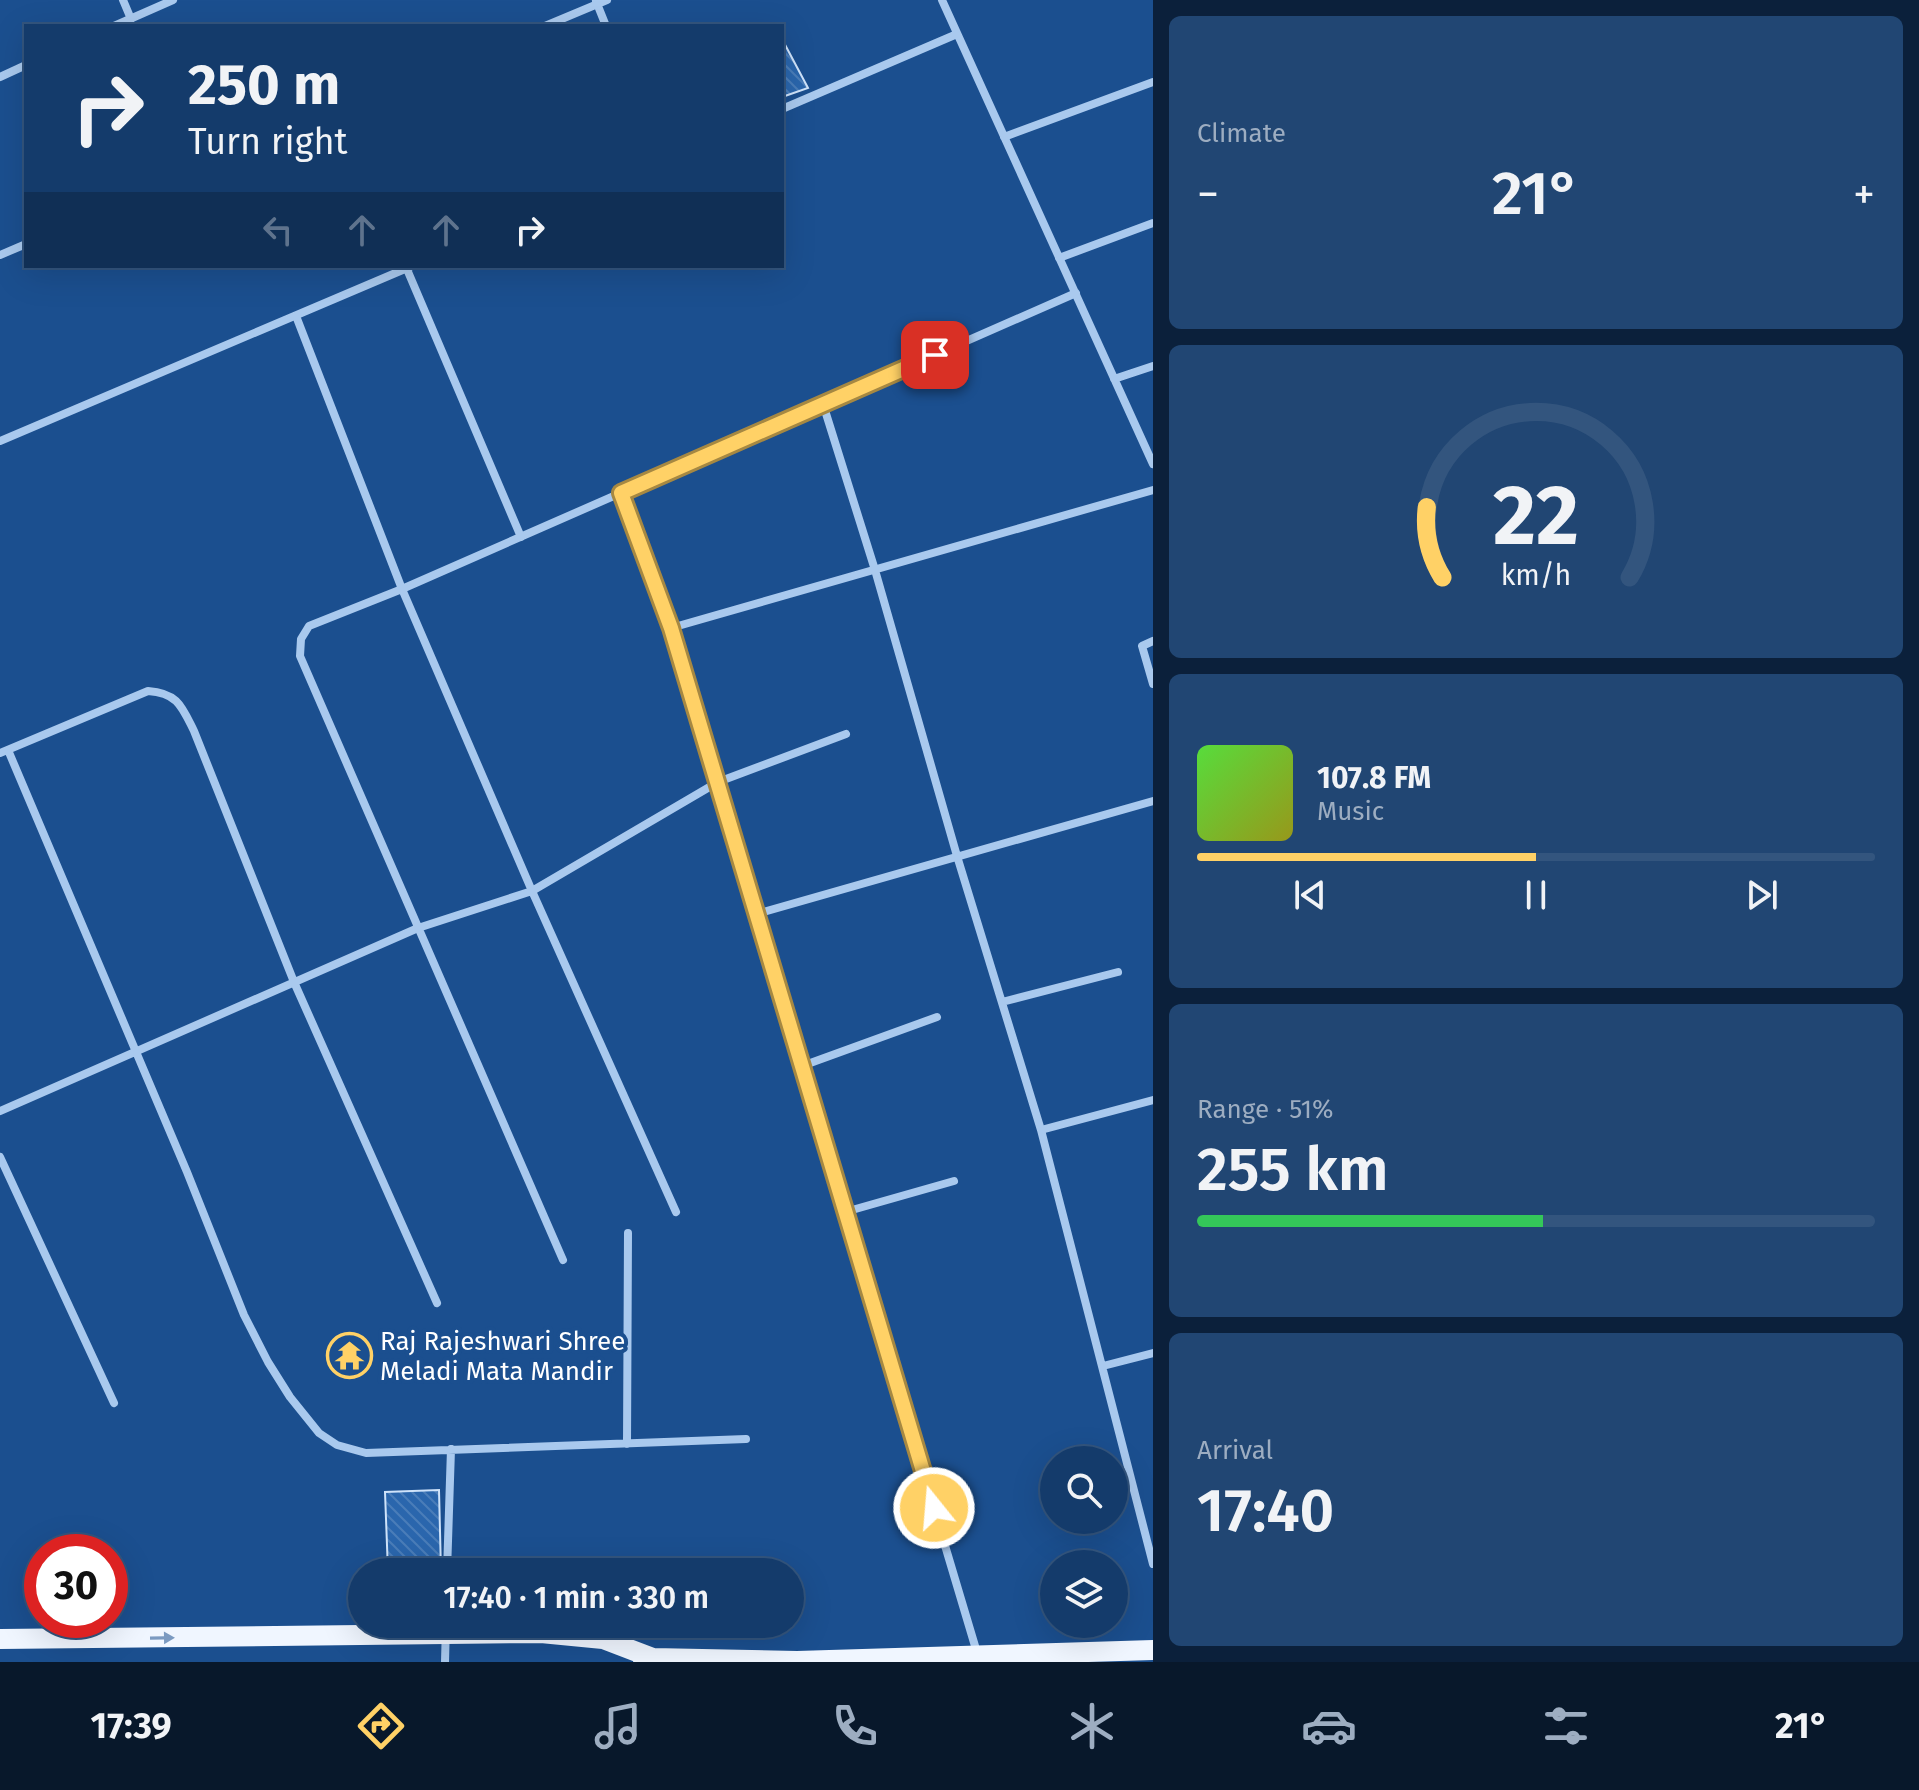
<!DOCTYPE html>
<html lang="en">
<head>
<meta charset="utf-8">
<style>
  body { margin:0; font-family:"Fira Sans",sans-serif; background:#214673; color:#f1f3f6; height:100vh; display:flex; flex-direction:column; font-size:30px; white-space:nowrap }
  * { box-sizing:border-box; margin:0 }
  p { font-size:26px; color:#9dadc1 }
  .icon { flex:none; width:44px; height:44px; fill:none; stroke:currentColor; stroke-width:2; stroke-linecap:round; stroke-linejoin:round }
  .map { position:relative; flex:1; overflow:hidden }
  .details { display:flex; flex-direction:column; gap:16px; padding:16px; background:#0b203b; width:766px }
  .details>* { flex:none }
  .guide { position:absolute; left:24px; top:24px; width:760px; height:244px; border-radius:0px; box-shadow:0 8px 32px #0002,0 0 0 2px #33557e; background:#143b6b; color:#f1f3f6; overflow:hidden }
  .fabs { position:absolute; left:1040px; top:1446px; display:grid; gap:16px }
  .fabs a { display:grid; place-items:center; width:88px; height:88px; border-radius:50%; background:#143b6b; box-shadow:0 8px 32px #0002,0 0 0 2px #33557e; font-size:40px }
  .speed { position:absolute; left:24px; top:1534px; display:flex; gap:16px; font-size:40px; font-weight:700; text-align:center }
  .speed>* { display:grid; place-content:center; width:104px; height:104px; border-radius:50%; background:#143b6b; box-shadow:0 8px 32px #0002,0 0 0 2px #33557e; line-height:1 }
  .speed .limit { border:12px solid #d22; background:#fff; color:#111 }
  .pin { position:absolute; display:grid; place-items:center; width:68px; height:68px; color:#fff; margin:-34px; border-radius:16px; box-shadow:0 4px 12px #0006 }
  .me { position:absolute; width:88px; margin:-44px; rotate:343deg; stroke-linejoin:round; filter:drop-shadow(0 0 6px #0008) }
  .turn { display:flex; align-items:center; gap:28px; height:168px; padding:0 32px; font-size:36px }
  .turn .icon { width:104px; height:104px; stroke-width:2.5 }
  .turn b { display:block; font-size:56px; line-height:68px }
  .lanes { display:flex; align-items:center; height:76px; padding:0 32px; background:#0003; justify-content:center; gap:40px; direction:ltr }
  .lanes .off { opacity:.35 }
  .big { font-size:60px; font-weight:600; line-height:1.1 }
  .details .card { flex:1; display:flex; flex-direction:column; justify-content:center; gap:12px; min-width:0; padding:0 28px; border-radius:12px; background:#214673 }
  .details .dial { align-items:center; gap:0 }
  .dial svg { height:208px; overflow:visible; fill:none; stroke:#33557e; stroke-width:7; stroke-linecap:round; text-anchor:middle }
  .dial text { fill:#f1f3f6; stroke:none }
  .song { display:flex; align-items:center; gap:24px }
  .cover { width:96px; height:96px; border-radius:12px; background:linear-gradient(135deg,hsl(110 70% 55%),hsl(60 70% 35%)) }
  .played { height:8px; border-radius:4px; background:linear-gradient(90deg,#ffd166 50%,#33557e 50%) }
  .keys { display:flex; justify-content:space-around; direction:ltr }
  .heat { display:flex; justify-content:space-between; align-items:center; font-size:44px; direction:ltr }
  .charge { height:12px; border-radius:6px; background:linear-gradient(90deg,#34c759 51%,#33557e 0) }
  .trip { position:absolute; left:348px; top:1558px; width:456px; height:80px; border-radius:40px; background:#143b6b; box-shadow:0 8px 32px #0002,0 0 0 2px #33557e; font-weight:600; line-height:80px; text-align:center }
  .tabs { display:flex; height:128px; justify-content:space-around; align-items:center; background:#08182b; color:#9dadc1 }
  .tabs .icon { width:56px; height:56px }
  .tabs .current { color:#ffd166 }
  .tabs b { font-size:36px; color:#f1f3f6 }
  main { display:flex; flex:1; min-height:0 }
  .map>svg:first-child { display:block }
  .building { fill:url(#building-back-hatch); stroke:#cfe3fa; stroke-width:2 }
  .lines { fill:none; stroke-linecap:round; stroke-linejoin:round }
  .minor { stroke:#a9c9ee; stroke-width:8 }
  .primary { stroke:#f0f6ff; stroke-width:20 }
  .oneway { fill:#7b9ac1 }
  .route-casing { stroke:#a68842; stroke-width:20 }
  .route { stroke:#ffd166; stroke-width:14 }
  .labels { text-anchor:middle; stroke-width:8; stroke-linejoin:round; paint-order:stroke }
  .poi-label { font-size:26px; fill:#fff; stroke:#1b4f8f; text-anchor:start }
</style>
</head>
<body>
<main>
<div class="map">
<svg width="1153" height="1662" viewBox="0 0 1153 1662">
  <defs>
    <pattern id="building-back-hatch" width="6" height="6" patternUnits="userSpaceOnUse" patternTransform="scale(2)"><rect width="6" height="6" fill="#2a66ad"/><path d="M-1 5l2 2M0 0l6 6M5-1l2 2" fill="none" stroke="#4a7db9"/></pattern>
  </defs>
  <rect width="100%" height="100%" fill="#1b4f8f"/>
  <path class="building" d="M782,39L808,88L782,97Z
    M439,1490L441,1572H388L385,1492Z"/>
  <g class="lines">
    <path class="minor" d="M123,0L131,19
      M942,0L1153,464
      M596,1L606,26
      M114,26L173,0
      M545,26L607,0
      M0,77L26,65
      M782,109L957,34
      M1004,137L1153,82
      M0,255L26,244
      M1059,258L1153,223
      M406,267L521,537
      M296,316L402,589L532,891L676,1212
      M1114,379L1153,366
      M823,404L875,570L957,856L1041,1130L1153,1564
      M0,441L412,266
      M621,493L671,628L978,1656
      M671,628L1153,490
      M1153,641L1142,646L1153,684
      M8,750L187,1172L244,1315L268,1362L290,1397L319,1433L337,1445L366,1453L746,1439
      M0,753L148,691C178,693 182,707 194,731L294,982L437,1303
      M756,914L1153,801
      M1002,1002L1118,972
      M802,1066L937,1017
      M0,1111L418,928L532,891L718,782L846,734
      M1041,1130L1153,1100
      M0,1157L114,1403
      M845,1212L954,1181
      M563,1260L300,656L301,639L309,626L402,589L1076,293
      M1103,1366L1153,1353
      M627,1444L628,1233
      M447,1572L451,1449
      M445,1662L446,1624"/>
    <path class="primary" d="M0,1639L541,1633L603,1639L653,1658
      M643,1660L653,1658L797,1661L1153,1650"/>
  </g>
  <defs><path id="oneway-solid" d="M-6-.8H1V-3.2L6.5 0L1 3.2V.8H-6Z" transform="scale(2)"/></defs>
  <use class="oneway" href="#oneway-solid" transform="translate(162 1638) rotate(-1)"/>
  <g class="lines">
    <defs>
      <path id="route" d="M934,1508L671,628L621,493L935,355"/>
    </defs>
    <use href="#route" class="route-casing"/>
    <use href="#route" class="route"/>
  </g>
  <defs>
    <symbol id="temple-ring" viewBox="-11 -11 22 22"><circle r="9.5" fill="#1b4f8f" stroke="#ffd166" stroke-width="1.5"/><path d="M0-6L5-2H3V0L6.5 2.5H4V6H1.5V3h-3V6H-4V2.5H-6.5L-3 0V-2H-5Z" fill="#ffd166"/></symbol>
  </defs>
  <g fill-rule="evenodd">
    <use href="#temple-ring" x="324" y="1330" width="51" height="51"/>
  </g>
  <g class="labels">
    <g class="poi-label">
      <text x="380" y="1350">Raj Rajeshwari Shree<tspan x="380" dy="30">Meladi Mata Mandir</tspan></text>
    </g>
  </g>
</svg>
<div class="fabs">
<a><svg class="icon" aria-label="search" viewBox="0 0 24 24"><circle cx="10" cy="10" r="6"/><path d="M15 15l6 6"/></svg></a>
<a><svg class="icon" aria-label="layers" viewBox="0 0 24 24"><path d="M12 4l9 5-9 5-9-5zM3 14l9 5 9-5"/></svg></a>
</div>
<div class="speed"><div class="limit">30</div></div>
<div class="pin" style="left:935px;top:355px;background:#d93025"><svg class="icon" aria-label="arrive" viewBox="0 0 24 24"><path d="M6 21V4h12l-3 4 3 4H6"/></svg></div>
<svg class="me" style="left:934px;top:1508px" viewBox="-20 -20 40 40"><circle r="17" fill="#ffd166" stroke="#fff" stroke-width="3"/><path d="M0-11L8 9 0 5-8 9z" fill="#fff"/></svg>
<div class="trip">17:40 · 1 min · 330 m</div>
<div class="guide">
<div class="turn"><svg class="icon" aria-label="right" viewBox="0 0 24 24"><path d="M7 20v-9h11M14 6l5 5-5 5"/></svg><div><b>250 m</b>Turn right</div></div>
<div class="lanes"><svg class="icon off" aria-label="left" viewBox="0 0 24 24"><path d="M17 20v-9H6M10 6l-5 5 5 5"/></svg><svg class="icon off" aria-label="ahead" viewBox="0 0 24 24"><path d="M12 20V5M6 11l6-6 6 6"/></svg><svg class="icon off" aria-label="ahead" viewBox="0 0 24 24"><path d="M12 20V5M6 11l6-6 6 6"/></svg><svg class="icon" aria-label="right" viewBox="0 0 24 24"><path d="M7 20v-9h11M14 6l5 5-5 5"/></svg></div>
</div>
</div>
<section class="details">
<div class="card"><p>Climate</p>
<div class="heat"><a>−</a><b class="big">21°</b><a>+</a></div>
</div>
<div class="card dial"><svg viewBox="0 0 100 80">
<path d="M14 69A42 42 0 1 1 86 69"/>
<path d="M14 69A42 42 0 0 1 8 42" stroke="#ffd166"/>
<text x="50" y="56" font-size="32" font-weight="700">22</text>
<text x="50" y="72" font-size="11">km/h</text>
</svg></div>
<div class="card">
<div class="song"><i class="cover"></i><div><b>107.8 FM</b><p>Music</p></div></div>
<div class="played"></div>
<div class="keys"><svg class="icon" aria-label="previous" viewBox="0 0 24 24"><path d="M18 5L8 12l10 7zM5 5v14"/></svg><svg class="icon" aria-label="pause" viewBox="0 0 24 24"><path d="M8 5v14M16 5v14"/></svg><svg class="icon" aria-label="next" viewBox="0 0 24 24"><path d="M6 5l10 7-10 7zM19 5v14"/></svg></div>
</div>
<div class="card"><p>Range · 51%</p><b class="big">255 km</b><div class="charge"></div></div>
<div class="card"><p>Arrival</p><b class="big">17:40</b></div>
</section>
</main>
<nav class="tabs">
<b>17:39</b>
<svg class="icon current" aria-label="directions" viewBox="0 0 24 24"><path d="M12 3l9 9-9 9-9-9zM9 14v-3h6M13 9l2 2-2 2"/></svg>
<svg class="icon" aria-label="music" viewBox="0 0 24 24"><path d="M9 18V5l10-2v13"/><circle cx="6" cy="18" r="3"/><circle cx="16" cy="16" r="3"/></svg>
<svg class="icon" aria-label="phone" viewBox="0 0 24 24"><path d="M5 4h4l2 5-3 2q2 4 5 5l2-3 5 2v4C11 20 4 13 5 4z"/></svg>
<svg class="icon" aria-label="climate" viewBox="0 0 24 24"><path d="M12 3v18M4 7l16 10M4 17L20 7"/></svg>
<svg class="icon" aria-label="car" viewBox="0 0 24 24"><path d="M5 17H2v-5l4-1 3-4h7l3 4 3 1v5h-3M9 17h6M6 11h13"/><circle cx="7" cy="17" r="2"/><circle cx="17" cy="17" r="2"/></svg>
<svg class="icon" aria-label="filters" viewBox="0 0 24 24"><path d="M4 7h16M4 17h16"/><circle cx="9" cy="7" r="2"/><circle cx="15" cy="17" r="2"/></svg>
<b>21°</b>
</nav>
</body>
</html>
